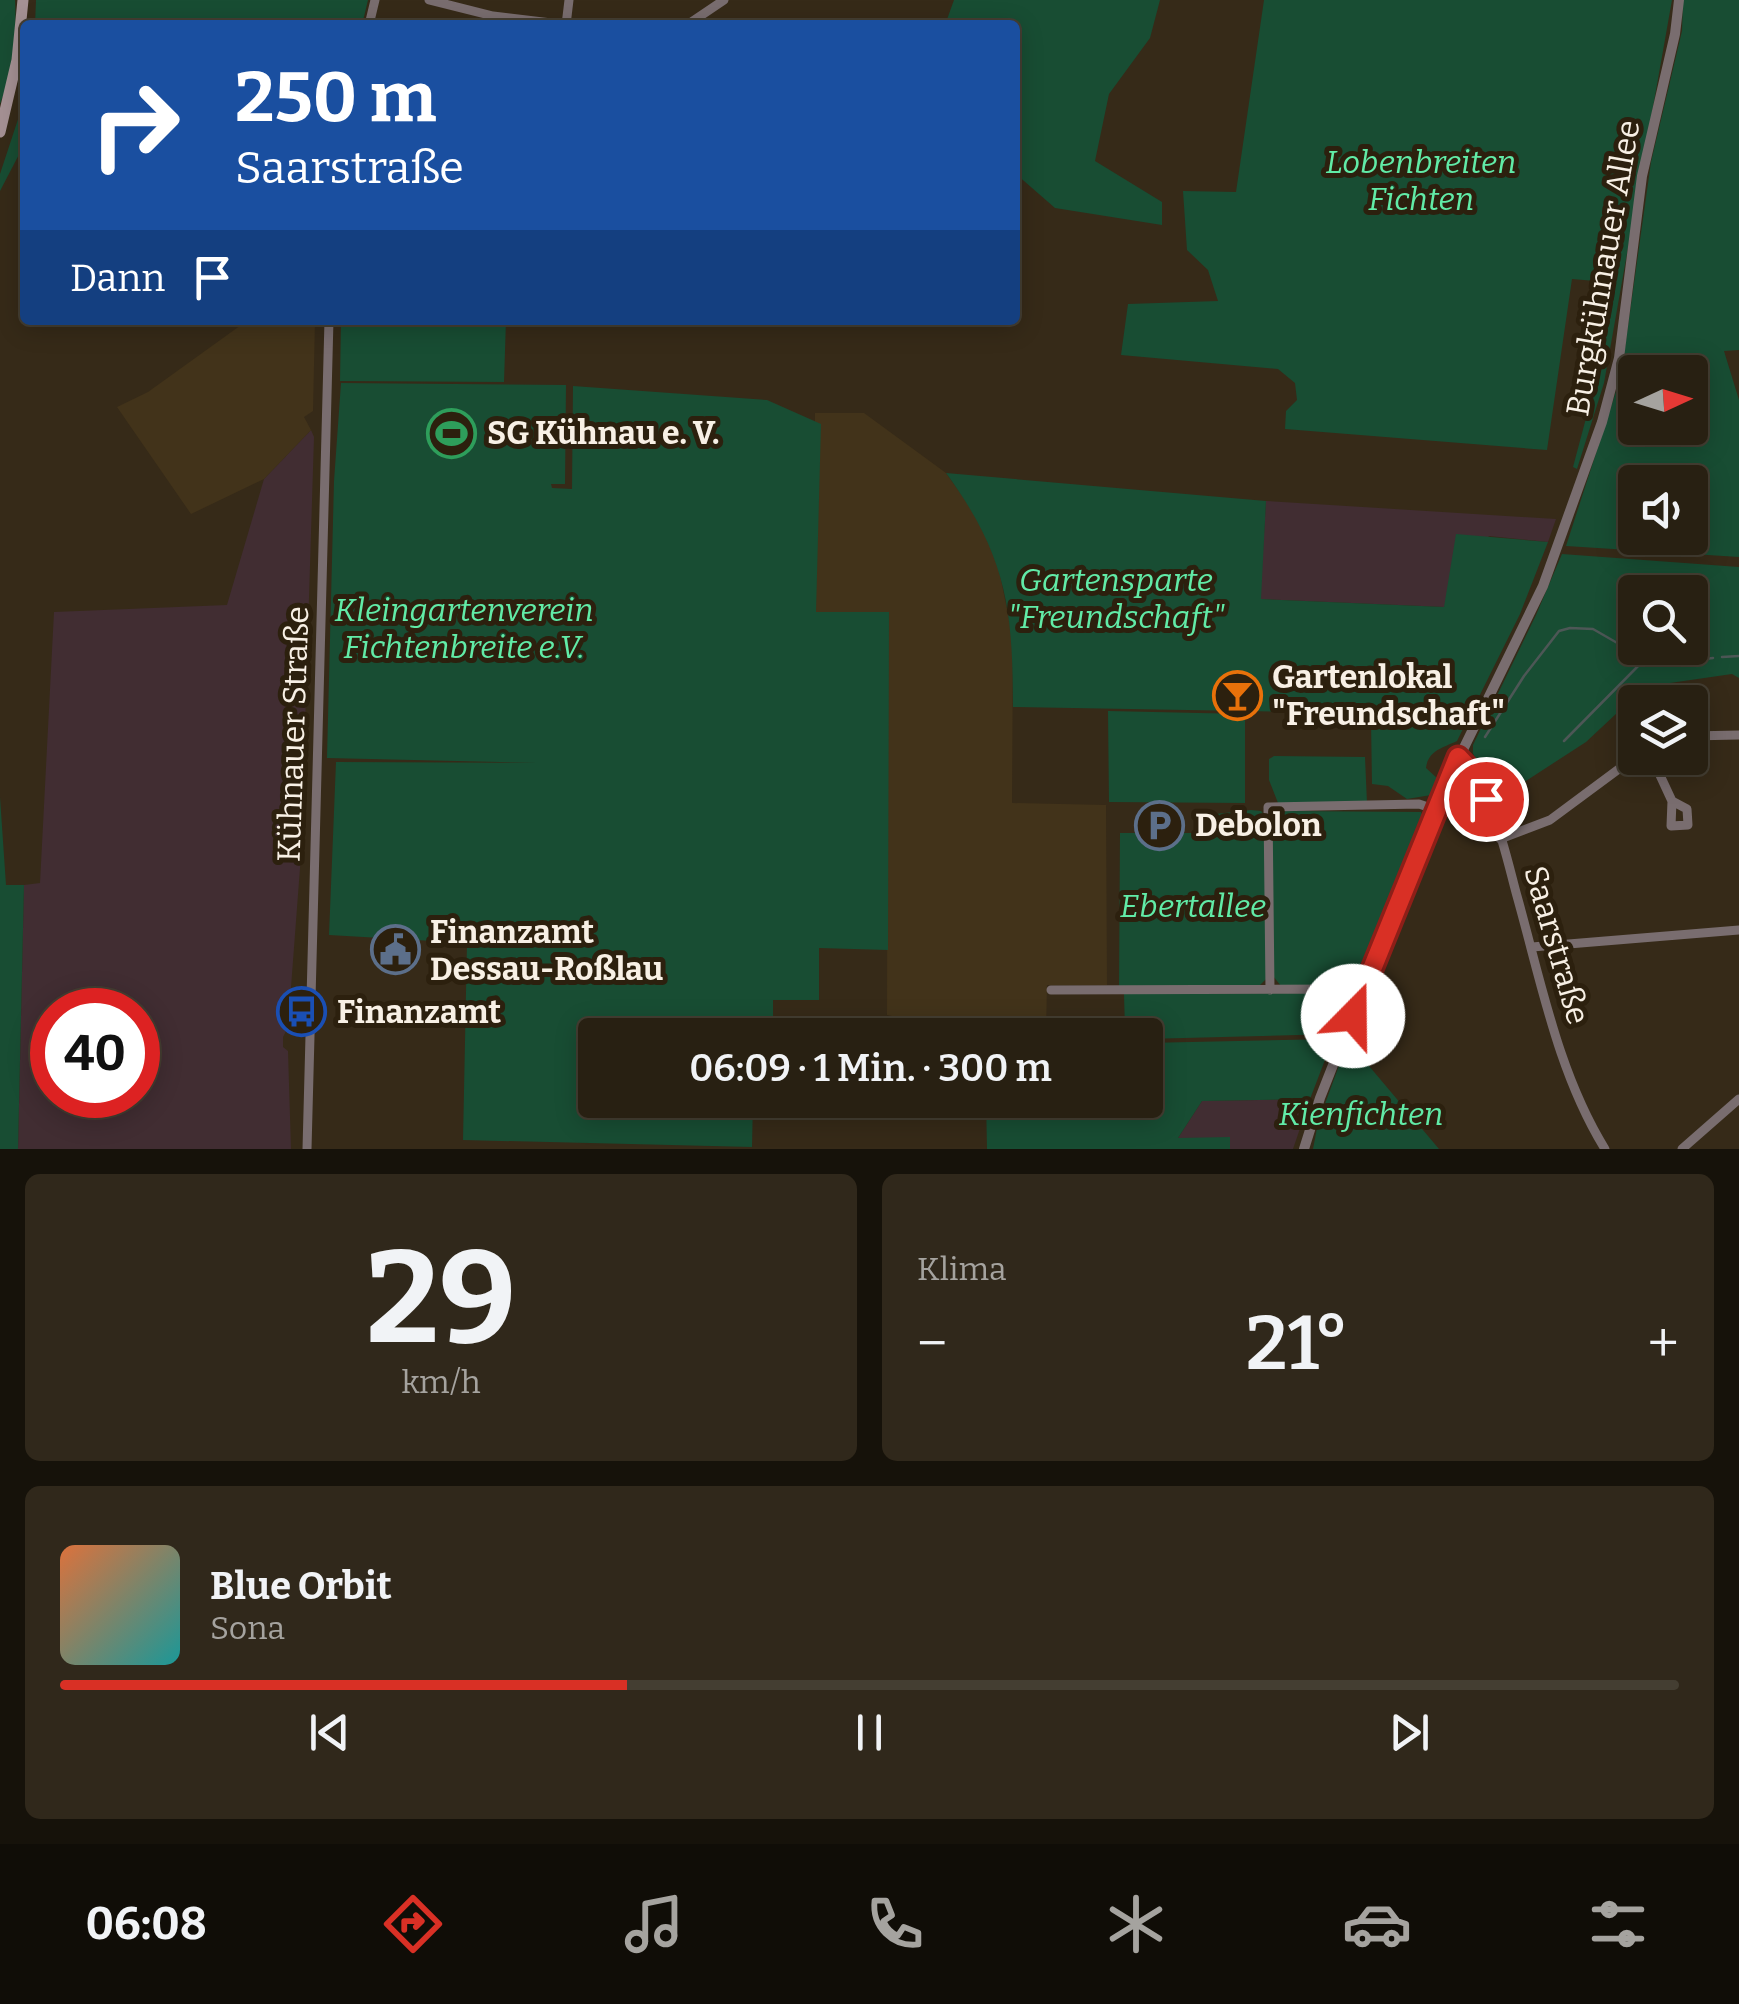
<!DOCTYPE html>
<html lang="de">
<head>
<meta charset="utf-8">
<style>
  body { margin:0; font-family:Bitter,serif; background:#30281b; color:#f1f3f6; height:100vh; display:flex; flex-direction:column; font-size:38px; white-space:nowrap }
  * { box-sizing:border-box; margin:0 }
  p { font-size:32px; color:#a5a39f }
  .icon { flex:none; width:55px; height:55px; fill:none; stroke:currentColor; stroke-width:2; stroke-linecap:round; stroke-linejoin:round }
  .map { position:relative; height:1149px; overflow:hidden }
  .panel { display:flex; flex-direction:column; gap:25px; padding:25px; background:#16120a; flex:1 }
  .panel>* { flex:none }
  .banner { position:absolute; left:20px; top:20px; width:1000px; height:305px; border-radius:10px; box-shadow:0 5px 25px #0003,0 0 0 2px #443e32; background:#1a4fa0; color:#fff; overflow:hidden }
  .needle { width:65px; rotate:86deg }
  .controls { position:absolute; left:1618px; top:355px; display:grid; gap:20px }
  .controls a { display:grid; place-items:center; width:90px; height:90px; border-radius:10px; background:#282012; box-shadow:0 5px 25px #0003,0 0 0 2px #443e32; font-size:50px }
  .speed { position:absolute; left:30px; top:988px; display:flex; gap:20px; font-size:50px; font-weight:700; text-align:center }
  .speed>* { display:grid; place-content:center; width:130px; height:130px; border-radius:50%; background:#282012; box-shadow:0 5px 25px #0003,0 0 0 2px #443e32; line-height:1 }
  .speed .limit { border:15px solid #d22; background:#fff; color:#111 }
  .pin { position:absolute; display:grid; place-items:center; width:85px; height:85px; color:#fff; margin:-42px; border:5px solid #fff; border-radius:50%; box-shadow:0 2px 10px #0007 }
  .me { position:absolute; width:110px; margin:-55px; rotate:22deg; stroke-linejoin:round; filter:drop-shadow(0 0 8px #0008) }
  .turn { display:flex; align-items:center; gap:35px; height:210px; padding:0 50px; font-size:45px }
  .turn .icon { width:130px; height:130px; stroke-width:2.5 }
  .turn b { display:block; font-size:70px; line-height:85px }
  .then { display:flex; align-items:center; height:95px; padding:0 50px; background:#0003; gap:20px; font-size:38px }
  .big { font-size:75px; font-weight:600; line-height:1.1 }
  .panel .card { flex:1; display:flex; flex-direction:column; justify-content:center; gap:15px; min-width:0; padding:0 35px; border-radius:15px; background:#30281b }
  .panel .dial { align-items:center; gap:0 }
  .dial b { font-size:130px; line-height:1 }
  .song { display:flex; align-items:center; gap:30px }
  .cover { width:120px; height:120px; border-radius:15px; background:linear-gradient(135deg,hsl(20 70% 55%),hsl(180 70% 35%)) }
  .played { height:10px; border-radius:5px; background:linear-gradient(90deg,#d93025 35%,#443e32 35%) }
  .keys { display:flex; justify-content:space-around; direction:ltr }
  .heat { display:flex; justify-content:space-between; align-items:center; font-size:55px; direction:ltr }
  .panel .tiles { flex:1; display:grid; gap:25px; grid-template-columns:1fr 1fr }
  .card:last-child { grid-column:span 2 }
  .trip { position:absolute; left:578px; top:1018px; width:585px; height:100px; border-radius:10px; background:#282012; box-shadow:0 5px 25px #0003,0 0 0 2px #443e32; font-weight:600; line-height:100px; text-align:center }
  .tabs { display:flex; height:160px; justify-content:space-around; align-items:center; background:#100d07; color:#a5a39f }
  .tabs .icon { width:70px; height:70px }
  .tabs .selected { color:#d93025 }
  .tabs b { font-size:45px; color:#f1f3f6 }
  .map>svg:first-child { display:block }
  .commercial { fill:#412d32; fill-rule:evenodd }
  .built { fill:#42331a }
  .green { fill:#184d33; fill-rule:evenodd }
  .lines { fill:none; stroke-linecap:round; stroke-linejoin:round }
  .stream { stroke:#4d5756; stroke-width:2.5 }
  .minor { stroke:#796d6f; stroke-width:9 }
  .tertiary { stroke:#796d6f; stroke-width:10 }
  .secondary { stroke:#a59194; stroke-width:11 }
  .route-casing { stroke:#8d1f18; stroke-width:25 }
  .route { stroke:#d93025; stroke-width:18 }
  .labels { text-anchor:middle; stroke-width:10; stroke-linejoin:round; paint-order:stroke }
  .park-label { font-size:32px; font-style:italic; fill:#61eba7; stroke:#2c200e }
  .street-label { font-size:32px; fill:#f8f0e5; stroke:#2c200e }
  .poi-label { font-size:32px; font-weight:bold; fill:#f8f0e5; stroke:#2c200e; text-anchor:start }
</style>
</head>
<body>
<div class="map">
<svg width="1739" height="1149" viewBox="0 0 1739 1149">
  <rect width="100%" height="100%" fill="#362a18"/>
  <path class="commercial" d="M311,430L314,437L301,855L288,1027L283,1037V1047L288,1051L291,1149H18L24,885L40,883L54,612L227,605L264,479ZM52,1010H138V1095H52Z
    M1266,501L1556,519L1548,542L1489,536L1444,607L1260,599Z
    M1310,1099L1293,1149H1230V1138H1178L1202,1101Z"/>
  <path class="built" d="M248,320H315L313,411L304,417L311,430L264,479L191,514L117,407L148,392Z
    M815,413H864L946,473L974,512L997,560L1013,639L1012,803L1106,805L1107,985H1047L1046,1034L908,1035L902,1018L887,1015L888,623L813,624Z"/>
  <path class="green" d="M0,0H15C17,31 13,75 0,104Z
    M36,0H368L362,25H35Z
    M954,0H1160L1150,38L1109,94L1095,161L1162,202V225L1055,208L1015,173V25H945Z
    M1264,0H1672L1604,383L1577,469L1573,467L1597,377L1607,282L1572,279L1547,450L1285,429L1286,411L1297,400L1295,383L1278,369L1121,355L1128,304L1218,301L1208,270L1187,250L1183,191L1236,192Z
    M1683,0H1739V350L1724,351L1739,400V557L1566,546L1621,376L1651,162L1682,31ZM1635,372H1690V428H1635ZM1635,482H1690V538H1635Z
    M25,98V143L0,191V174Z
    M341,320H506L504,382L340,381Z
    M341,383L566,385L565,484H551L552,488L572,489L573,386L767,400L821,424L816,612H889L888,950L819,948V1000H773V1035H595V1100H753L752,1147L463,1140L467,943L329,935L336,762L537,763L327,758L334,481Z
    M946,473L1266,501L1261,599L1444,607L1456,534L1548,542L1520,614L1457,741C1442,748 1428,751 1426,768L1438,779L1431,795L1407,799L1388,786L1372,784L1371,721L1367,719L1365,713L1013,707C1013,608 1006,555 946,473Z
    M1562,554L1739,567V678L1732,674L1670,683L1633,698L1586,742L1515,788L1499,814L1473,753V745L1536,615ZM1635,592H1690V648H1635Z
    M1108,711L1245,714V803L1109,802Z
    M1274,756L1365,757L1367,803H1278L1269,780V759Z
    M0,797L6,885H24L18,1149H0Z
    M1251,810L1261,811L1266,817L1267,978L1258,987L1119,986L1120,833H1197L1198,816Z
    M1286,811L1421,812L1423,817L1354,984L1281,986L1273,976L1272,818Z
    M1347,993L1350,995L1335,1034L1145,1039V1035H1050V1028L1125,1029L1124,994Z
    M1333,1039L1310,1099L1202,1101L1178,1138L1230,1137V1149H987L986,1100H1145V1043Z
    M1348,1041L1439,1149H1313L1318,1123Z"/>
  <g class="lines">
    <path class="stream" d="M1722,657L1739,656
      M1485,737L1524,676L1559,631L1570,628L1593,629L1645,659
      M1564,741L1645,659L1669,663L1713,658"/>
    <path class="minor" d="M429,0L493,16L568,25
      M369,25L375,0
      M566,25L569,0
      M687,25L724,0
      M1690,736L1739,735
      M1458,757C1492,784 1506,856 1517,896C1541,981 1558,1073 1605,1149
      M1652,758L1672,801L1671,826L1688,825L1687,809L1672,801
      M1500,839L1550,820L1635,757
      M1532,947L1739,930
      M1051,990L1348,989L1362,993
      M1270,990L1268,807L1419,804L1434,809
      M307,1149L329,320
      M1682,1149L1739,1099"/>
    <path class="tertiary" d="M1304,1149L1320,1098L1434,809L1543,586L1602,422L1619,358L1642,176L1675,34L1679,0"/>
    <path class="secondary" d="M0,132L17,60L23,0"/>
  </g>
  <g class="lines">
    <defs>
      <path id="route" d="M1353,1016L1458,757L1474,774L1486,799"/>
    </defs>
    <use href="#route" class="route-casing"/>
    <use href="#route" class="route"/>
  </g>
  <defs>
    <symbol id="stadium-ring" viewBox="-11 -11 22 22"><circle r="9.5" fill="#2c200e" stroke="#2e9e5b" stroke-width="1.5"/><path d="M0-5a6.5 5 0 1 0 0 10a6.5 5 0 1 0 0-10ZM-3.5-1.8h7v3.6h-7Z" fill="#2e9e5b"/></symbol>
    <symbol id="bar-ring" viewBox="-11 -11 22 22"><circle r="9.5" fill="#2c200e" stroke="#e8710a" stroke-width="1.5"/><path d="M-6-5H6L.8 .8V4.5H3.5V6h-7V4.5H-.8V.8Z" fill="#e8710a"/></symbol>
    <symbol id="parking-ring" viewBox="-11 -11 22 22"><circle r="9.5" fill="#2c200e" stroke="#5c6f8a" stroke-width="1.5"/><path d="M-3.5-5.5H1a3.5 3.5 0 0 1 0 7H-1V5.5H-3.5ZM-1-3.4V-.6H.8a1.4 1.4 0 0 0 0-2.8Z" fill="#5c6f8a"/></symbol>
    <symbol id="civic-ring" viewBox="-11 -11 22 22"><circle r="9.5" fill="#2c200e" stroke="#5c6f8a" stroke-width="1.5"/><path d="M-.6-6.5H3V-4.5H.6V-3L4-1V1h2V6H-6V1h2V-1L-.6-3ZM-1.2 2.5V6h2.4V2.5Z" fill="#5c6f8a"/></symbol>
    <symbol id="bus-ring" viewBox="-11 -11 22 22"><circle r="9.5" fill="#2c200e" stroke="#1a4fb4" stroke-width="1.5"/><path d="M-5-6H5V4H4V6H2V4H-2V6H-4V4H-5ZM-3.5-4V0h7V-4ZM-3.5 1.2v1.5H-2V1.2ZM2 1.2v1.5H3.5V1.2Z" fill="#1a4fb4"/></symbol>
  </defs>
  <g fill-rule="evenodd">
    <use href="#stadium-ring" x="424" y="406" width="55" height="55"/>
    <use href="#bar-ring" x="1210" y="668" width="55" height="55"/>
    <use href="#parking-ring" x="1132" y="798" width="55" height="55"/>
    <use href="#civic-ring" x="368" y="922" width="55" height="55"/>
    <use href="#bus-ring" x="274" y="984" width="55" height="55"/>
  </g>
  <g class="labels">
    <g class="park-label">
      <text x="1421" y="173">Lobenbreiten<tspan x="1421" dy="37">Fichten</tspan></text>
      <text x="1116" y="591">Gartensparte<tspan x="1116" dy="37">"Freundschaft"</tspan></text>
      <text x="464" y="621">Kleingartenverein<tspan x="464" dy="37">Fichtenbreite e.V.</tspan></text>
      <text x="1193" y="917">Ebertallee</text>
      <text x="1361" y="1125">Kienfichten</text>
    </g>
    <g class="street-label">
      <text transform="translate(1603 268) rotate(-80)" y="11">Burgkühnauer Allee</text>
      <text transform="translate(293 734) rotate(-88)" y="11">Kühnauer Straße</text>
      <text transform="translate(1557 945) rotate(74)" y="11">Saarstraße</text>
    </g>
    <g class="poi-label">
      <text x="487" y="444">SG Kühnau e. V.</text>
      <text x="1272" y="688">Gartenlokal<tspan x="1272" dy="37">"Freundschaft"</tspan></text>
      <text x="1195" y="836">Debolon</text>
      <text x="430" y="943">Finanzamt<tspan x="430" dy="37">Dessau-Roßlau</tspan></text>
      <text x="337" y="1023">Finanzamt</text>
    </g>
  </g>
</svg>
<div class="controls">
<a><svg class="needle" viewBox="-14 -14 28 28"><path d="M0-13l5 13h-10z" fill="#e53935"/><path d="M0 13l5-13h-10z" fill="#a5a39f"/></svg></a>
<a><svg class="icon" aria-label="sound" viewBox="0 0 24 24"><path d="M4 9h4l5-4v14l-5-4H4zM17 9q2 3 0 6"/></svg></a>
<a><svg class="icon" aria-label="search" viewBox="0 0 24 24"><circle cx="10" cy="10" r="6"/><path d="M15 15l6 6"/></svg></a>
<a><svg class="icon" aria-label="layers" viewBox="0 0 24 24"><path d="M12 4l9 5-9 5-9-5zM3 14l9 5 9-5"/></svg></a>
</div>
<div class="speed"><div class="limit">40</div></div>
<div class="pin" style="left:1486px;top:799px;background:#d93025"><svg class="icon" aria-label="arrive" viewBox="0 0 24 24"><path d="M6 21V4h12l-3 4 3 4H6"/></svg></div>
<svg class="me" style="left:1353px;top:1016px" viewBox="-20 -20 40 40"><circle r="19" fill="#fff"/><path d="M0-13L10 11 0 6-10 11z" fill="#d93025"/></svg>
<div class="trip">06:09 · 1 Min. · 300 m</div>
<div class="banner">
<div class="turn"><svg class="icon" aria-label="right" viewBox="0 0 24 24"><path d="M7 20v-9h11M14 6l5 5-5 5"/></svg><div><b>250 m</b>Saarstraße</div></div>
<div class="then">Dann<svg class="icon" aria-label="arrive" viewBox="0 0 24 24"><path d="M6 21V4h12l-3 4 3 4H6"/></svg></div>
</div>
</div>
<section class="panel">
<div class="tiles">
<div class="card dial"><b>29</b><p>km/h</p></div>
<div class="card"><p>Klima</p>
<div class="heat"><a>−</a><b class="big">21°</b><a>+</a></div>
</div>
<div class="card">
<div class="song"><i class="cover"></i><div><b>Blue Orbit</b><p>Sona</p></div></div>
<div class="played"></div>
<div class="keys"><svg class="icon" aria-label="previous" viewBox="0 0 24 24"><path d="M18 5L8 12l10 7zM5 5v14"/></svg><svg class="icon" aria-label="pause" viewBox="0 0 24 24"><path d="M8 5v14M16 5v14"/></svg><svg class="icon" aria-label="next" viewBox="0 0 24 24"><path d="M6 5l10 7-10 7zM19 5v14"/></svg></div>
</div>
</div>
</section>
<nav class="tabs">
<b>06:08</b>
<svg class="icon selected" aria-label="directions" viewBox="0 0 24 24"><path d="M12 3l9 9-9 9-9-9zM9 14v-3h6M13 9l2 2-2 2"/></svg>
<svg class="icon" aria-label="music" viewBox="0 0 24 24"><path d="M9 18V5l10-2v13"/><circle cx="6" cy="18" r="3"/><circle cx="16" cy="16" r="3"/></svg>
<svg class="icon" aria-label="phone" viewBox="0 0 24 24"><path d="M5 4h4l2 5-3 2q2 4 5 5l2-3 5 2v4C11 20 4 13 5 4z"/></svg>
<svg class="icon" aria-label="climate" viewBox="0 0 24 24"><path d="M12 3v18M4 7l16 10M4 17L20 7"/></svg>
<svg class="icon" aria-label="car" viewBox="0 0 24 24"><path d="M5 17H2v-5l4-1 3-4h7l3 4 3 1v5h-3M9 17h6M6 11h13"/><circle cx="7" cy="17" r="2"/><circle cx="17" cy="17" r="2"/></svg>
<svg class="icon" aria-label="filters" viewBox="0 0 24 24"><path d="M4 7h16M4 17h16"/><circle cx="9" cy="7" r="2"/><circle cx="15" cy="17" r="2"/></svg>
</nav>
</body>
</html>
